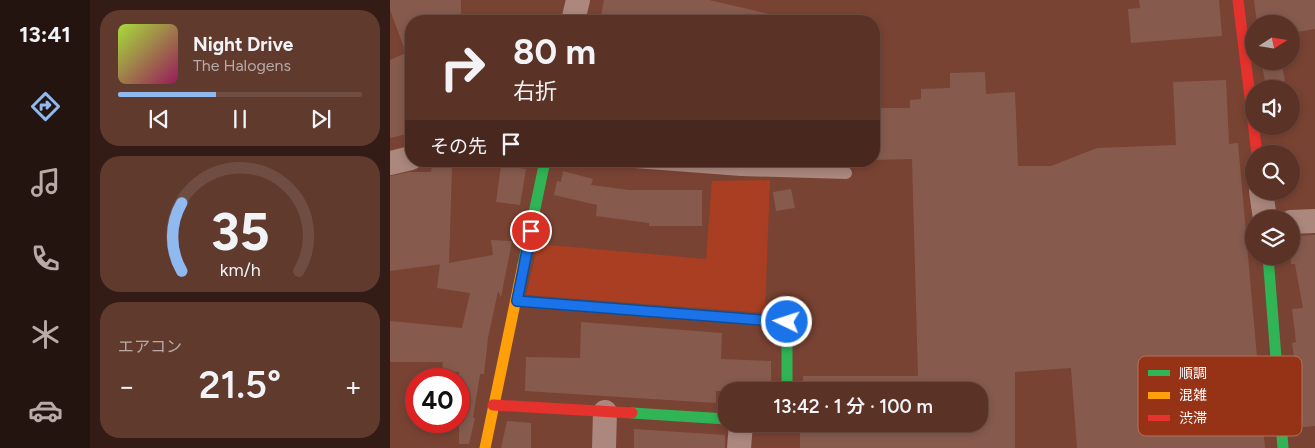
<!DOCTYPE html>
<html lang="ja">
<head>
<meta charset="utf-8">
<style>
  body { margin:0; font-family:Figtree,"Noto Sans JP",sans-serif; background:#613a2e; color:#f1f3f6; height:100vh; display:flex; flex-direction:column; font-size:19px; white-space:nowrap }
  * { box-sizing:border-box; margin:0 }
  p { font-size:16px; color:#b8aaa7 }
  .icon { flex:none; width:28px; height:28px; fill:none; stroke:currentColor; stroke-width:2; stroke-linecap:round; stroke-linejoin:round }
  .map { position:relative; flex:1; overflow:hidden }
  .details { display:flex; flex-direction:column; gap:10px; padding:10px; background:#321c15; width:300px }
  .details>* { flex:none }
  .guide { position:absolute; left:15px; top:15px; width:475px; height:152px; border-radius:20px; box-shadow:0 2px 8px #0003,0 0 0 1px #704d43; background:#5b3226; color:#f1f3f6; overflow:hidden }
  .needle { width:32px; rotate:78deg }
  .buttons { position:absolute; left:855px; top:15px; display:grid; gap:10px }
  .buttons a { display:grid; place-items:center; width:55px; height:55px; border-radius:50%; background:#5b3226; box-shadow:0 2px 8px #0003,0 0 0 1px #704d43; font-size:25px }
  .speed { position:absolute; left:15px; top:368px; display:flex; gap:10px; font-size:25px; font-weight:700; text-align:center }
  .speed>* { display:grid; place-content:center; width:65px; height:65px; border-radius:50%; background:#5b3226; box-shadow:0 2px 8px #0003,0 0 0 1px #704d43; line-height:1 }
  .speed .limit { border:8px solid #d22; background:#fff; color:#111 }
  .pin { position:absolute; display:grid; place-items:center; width:42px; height:42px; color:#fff; margin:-21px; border:2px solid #fff; border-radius:50%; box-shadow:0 1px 5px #0007 }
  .me { position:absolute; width:55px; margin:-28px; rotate:274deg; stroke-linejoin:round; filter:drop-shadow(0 0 4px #0008) }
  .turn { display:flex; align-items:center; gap:18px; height:105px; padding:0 25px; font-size:22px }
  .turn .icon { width:65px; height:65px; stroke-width:2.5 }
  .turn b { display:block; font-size:35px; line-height:42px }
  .then { display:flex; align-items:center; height:48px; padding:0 25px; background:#0003; gap:10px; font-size:19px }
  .big { font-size:38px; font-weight:600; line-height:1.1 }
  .details .widget { flex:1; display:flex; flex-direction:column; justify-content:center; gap:8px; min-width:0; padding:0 18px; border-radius:20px; background:#613a2e }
  .details .dial { align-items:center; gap:0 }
  .dial svg { height:130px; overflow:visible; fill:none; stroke:#704d43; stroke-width:7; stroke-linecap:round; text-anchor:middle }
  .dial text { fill:#f1f3f6; stroke:none }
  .song { display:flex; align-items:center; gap:15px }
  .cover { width:60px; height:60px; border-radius:8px; background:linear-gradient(135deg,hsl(80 70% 55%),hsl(330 70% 35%)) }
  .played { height:5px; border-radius:2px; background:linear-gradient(90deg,#90b9f0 40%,#704d43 40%) }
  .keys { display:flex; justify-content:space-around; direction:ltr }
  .heat { display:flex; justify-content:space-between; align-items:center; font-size:28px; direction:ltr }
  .trip { position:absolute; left:328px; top:382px; width:270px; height:50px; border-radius:20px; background:#5b3226; box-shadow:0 2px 8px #0003,0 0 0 1px #704d43; font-weight:600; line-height:50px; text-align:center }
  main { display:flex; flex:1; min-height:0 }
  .tab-bar { display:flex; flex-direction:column; width:90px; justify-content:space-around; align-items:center; background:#24140f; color:#b8aaa7 }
  .tab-bar .icon { width:35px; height:35px }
  .tab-bar .active { color:#90b9f0 }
  .tab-bar b { font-size:22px; color:#f1f3f6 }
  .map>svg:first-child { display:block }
  .green { fill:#a93e22 }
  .building { fill:#865b4e }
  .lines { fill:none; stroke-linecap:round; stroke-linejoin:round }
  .lane { stroke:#ab877d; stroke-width:12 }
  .street { stroke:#ab877d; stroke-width:24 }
  .fast { stroke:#30b455; stroke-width:11 }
  .slow { stroke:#ff9f0a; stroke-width:11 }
  .jam { stroke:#e5322d; stroke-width:11 }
  .route-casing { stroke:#114b97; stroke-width:12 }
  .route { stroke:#1a73e8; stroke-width:9 }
  .key { fill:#963316; stroke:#b6705c; stroke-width:1 }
  .key-label { font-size:14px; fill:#fff }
</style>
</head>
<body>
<main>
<nav class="tab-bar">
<b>13:41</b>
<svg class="icon active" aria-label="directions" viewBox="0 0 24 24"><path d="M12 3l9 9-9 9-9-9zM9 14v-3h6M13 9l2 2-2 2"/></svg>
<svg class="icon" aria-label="music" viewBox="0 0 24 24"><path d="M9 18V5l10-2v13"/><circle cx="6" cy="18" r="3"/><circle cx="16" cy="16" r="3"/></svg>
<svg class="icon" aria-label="phone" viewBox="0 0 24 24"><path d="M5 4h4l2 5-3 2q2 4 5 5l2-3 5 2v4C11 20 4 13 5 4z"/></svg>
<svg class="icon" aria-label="climate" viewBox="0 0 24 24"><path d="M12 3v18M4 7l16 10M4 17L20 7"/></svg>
<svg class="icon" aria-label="car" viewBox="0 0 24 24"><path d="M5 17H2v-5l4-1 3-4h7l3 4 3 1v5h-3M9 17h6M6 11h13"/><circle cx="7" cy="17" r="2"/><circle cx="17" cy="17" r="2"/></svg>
</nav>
<section class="details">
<div class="widget">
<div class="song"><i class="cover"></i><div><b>Night Drive</b><p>The Halogens</p></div></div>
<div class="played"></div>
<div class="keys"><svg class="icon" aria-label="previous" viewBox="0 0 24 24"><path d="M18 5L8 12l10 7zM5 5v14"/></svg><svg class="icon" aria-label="pause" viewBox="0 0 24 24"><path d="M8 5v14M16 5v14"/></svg><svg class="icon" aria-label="next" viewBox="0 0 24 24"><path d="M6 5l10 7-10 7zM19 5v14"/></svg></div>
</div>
<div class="widget dial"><svg viewBox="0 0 100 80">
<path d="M14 69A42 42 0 1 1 86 69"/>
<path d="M14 69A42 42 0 0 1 14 27" stroke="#90b9f0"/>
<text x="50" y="56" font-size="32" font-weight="700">35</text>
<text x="50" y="72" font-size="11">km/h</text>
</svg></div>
<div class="widget"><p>エアコン</p>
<div class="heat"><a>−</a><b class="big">21.5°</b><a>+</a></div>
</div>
</section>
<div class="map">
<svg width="925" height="448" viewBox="0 0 925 448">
  <rect width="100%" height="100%" fill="#794333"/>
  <path class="green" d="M380,180L375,313L136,295L148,244L316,259L322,181Z"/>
  <path class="building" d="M0,0H71V21H21V133L0,138V60L16,53L0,10Z
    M214,0H319L379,14L378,21H210Z
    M749,0H829L832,36L741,43L738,9L750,8Z
    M864,0H925V29L901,33V24H867Z
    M871,61H891L895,81L876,86Z
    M595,72L596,94L625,92L628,166H661L707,148L786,145L783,82L836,80L839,144L848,143L875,448H687L681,368L625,372V448H410V424H589V391H413V376H528L522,159L484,160V108H520V100L531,99V89L560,88V73Z
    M111,166L136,169L130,205L106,202Z
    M42,167H62L59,263L103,255L101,240L122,241L111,297L108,291L98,338L94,374H90L83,418H85L79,444H69V372L52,371L53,362H0V321L72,328L80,293L47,288L50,264H52L0,271V176L20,172H41Z
    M173,171L203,179L201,185L239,190H312V226H259V223L206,216L207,205L164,195L167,181L171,182Z
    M401,189L405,208L386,211L383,192Z
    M925,235V426L913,427L910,401H907L905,379H907L902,343L906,342L902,309L913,308L905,264H901V236Z
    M191,322L332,333L331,359L381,361V391H326V403L135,391L136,357L190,358Z
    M117,421L141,423V448H111Z
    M244,429L335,435V448H244Z"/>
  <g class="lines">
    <path class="lane" d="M232,161L351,170L456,173"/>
    <path class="street" d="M183,21L188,0
      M0,163L21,158
      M871,191L875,219
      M901,222L925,221
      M214,448L215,412
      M349,448L351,424"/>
    <path class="fast" d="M878,256L893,448
      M133,265L155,161
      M127,301L397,322V391
      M242,413L336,419"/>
    <path class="slow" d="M95,448L133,265"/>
    <path class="jam" d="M848,0L867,154
      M103,405L242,413"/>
  </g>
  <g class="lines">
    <defs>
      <path id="route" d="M141,231L127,301L397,322"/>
    </defs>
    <use href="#route" class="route-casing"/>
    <use href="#route" class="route"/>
  </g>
  <rect x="748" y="356" width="164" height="80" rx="8" class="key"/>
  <rect x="758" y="370" width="22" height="6" fill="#30b455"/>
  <rect x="758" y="392" width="22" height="7" fill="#ff9f0a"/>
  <rect x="758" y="415" width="22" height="6" fill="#e5322d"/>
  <g class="key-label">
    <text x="789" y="378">順調</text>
    <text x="789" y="400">混雑</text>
    <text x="789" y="423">渋滞</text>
  </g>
</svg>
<div class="buttons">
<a><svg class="needle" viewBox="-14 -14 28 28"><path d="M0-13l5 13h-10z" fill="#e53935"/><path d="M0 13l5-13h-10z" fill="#b8aaa7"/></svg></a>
<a><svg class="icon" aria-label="sound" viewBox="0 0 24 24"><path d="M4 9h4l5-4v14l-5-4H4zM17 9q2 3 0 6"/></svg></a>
<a><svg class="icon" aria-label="search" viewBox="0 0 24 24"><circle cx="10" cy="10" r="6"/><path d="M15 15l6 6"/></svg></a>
<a><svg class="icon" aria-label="layers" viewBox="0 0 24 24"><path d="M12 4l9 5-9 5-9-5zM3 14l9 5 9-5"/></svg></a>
</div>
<div class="speed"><div class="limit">40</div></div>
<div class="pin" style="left:141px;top:231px;background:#d93025"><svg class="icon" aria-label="arrive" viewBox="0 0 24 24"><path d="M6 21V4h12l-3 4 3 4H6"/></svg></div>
<svg class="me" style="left:397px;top:322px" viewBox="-20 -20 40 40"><circle r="17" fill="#1a73e8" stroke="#fff" stroke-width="3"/><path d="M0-11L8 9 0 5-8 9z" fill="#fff"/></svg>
<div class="trip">13:42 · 1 分 · 100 m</div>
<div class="guide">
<div class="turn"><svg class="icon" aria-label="right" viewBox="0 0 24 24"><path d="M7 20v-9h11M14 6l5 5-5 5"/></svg><div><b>80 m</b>右折</div></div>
<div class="then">その先<svg class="icon" aria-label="arrive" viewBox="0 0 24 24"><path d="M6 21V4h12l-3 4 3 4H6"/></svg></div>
</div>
</div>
</main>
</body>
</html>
